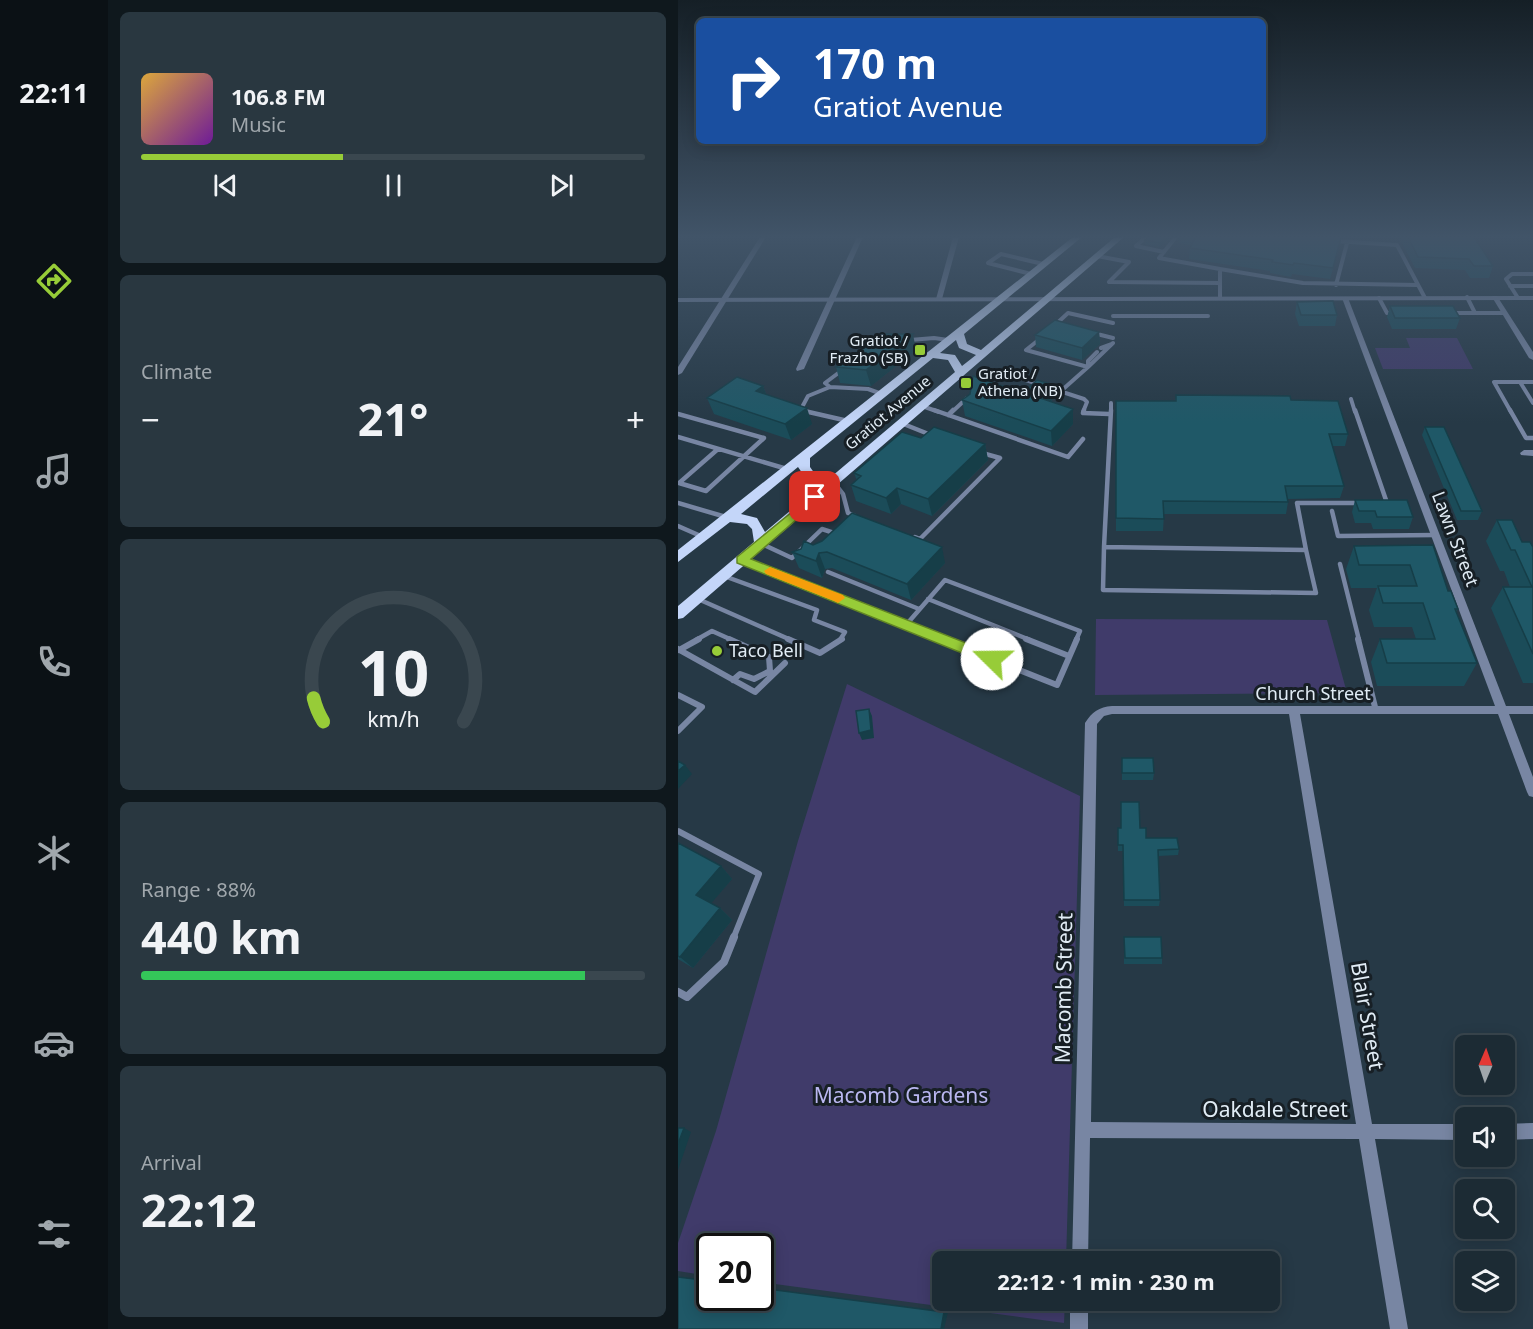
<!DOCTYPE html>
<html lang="en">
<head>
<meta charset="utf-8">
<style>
  body { margin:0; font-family:"Noto Sans",sans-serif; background:#293740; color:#f1f3f6; height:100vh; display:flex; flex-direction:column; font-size:22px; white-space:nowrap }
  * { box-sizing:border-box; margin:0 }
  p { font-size:20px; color:#a0a7ac }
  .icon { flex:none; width:33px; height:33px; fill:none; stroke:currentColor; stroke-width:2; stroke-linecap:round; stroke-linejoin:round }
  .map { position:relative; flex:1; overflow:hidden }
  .details { display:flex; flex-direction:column; gap:12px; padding:12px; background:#0f181d; width:570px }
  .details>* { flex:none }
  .top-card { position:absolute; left:18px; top:18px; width:570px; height:126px; border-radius:9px; box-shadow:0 3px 15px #0003,0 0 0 2px #3a474f; background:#1a4fa0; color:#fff; overflow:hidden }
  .needle { width:39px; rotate:2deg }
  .tools { position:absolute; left:777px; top:1035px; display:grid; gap:12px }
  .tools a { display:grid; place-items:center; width:60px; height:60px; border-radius:9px; background:#1c2b34; box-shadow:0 3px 15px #0003,0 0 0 2px #3a474f; font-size:30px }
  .speed { position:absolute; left:18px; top:1233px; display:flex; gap:12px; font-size:30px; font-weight:700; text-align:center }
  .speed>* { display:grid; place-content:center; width:78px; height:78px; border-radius:50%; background:#1c2b34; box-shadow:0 3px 15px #0003,0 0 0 2px #3a474f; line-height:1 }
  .speed .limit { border:3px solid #111; border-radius:9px; background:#fff; color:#111 }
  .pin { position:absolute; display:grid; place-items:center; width:51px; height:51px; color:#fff; margin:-26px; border-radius:12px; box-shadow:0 3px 9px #0006 }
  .me { position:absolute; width:66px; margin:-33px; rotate:292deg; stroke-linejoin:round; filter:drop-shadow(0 0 4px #0008) }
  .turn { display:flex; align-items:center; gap:21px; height:126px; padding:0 18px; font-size:27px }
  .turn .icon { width:78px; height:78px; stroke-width:2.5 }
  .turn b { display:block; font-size:42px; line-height:51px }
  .big { font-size:45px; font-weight:700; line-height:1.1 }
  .details .tile { flex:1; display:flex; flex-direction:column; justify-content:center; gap:9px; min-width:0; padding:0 21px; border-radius:9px; background:#293740 }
  .details .dial { align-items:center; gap:0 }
  .dial svg { height:156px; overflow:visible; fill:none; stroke:#3a474f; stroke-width:7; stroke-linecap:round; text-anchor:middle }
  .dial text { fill:#f1f3f6; stroke:none }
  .song { display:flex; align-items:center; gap:18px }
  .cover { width:72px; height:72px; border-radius:9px; background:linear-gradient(135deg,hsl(40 70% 55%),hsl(280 70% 35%)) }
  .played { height:6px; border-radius:3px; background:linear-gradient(90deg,#97cc38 40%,#3a474f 40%) }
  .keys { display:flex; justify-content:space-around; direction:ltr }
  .heat { display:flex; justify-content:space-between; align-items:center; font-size:33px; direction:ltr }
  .charge { height:9px; border-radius:4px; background:linear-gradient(90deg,#34c759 88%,#3a474f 0) }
  .trip { position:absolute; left:254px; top:1251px; width:348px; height:60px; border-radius:9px; background:#1c2b34; box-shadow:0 3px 15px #0003,0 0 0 2px #3a474f; font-weight:700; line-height:60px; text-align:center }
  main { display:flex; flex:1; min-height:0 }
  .menu { display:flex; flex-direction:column; width:108px; justify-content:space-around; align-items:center; background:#0b1115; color:#a0a7ac }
  .menu .icon { width:42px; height:42px }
  .menu .current { color:#97cc38 }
  .menu b { font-size:27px; color:#f1f3f6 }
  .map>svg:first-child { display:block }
  .green { fill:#403b6a }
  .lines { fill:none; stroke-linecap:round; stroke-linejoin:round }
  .service-far3 { stroke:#7886a3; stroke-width:4 }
  .service-far2 { stroke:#7886a3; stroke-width:4.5 }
  .service-far1 { stroke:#7886a3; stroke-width:6 }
  .service { stroke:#7886a3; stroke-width:8 }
  .minor { fill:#7886a3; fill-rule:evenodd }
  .tertiary { fill:#7886a3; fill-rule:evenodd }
  .primary { fill:#c4d6f9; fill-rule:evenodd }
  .wall { fill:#1b4c59 }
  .shaded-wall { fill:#163e48 }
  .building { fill:#1f5867; stroke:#163e48; stroke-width:1.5 }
  .route { fill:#97cc38; stroke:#628524; stroke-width:1.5 }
  .slow { fill:#f59e0b }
  .poi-dot { fill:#97cc38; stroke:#171f25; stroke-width:2 }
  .labels { text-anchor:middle; stroke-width:6; stroke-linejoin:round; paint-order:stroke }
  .far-poi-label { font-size:15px; fill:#e1ecf5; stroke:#171f25; text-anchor:end }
  .far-street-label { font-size:15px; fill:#e1ecf5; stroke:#171f25 }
  .street-label { font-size:18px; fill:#e1ecf5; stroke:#171f25 }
  .poi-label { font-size:18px; fill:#e1ecf5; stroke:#171f25; text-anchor:start }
  .near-street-label { font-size:21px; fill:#e1ecf5; stroke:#171f25 }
  .near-park-label { font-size:21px; fill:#bab7f1; stroke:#171f25 }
</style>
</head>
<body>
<main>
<nav class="menu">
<b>22:11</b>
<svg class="icon current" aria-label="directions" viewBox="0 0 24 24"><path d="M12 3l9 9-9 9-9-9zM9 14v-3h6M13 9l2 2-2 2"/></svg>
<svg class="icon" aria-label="music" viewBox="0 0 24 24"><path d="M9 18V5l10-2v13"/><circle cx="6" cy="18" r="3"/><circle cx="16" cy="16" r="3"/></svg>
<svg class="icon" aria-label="phone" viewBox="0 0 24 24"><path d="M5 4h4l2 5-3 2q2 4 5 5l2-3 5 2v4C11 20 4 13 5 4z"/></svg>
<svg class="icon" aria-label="climate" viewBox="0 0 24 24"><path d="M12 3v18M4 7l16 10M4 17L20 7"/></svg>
<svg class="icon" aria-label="car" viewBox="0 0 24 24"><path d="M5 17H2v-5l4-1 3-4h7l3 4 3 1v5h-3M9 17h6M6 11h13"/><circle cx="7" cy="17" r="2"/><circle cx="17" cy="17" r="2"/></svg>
<svg class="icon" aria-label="filters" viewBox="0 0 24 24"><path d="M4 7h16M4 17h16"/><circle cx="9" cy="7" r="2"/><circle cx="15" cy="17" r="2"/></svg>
</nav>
<section class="details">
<div class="tile">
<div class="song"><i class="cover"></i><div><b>106.8 FM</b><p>Music</p></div></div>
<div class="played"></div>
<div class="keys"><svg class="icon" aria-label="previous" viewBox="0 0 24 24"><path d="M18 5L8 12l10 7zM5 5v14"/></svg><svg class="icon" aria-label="pause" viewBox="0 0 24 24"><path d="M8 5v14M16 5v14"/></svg><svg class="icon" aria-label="next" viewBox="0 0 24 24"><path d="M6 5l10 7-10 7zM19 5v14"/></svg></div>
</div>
<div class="tile"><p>Climate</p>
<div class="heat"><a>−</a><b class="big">21°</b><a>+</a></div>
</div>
<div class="tile dial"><svg viewBox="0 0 100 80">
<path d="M14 69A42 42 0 1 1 86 69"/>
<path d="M14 69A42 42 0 0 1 9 57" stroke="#97cc38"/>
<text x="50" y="56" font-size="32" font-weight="700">10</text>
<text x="50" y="72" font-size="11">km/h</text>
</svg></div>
<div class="tile"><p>Range · 88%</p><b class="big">440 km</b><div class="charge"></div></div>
<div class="tile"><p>Arrival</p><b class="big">22:12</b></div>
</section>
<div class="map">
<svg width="855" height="1329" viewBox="0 0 855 1329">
  <rect width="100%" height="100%" fill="#263946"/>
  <path class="green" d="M728,338H779L795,369H705L697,348H732Z
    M418,619L649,620L669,693L417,695Z
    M169,684L402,796L388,1261L264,1262V1300L387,1301L386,1323L83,1282L82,1246H32L31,1276L0,1271V1243L38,1131L120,841Z"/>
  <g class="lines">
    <path class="service-far3" d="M468,237L458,246L486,252
      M498,237L481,258L542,269
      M657,241L719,245L747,298
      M419,256L451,262L431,282L542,283
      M353,274L310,263L323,254L365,264
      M658,285L669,243
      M832,286H855
      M789,297L797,313
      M542,298V269L625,283L740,285
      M701,298L709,313H717
      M840,298L828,279L834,274H855
      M774,313H826
      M435,316H530
      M376,326L390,313L435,323
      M415,333L435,338
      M363,338L348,350L410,367L383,391
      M232,340L256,338L270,340
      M423,348L434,344
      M410,367L435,343
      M410,367V361L419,352
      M163,371L147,383L152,387L190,389L204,394
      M320,371L406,399L409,402L405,412
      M842,382L855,403
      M673,399L677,412
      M244,406L261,412
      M125,412L122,411L130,396L152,387
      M274,412L289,398
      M433,412V403
      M833,412L816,382H855"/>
    <path class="service-far2" d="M122,410L170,421
      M256,410L390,457L405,439
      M406,410L405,413L431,414
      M433,410L426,547L628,550L619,503H683
      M677,410L709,503H707
      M832,410L848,438H855
      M0,414L86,438L28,491L1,483L40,449
      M270,415L275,410
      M223,423L253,435
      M0,437L109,469
      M155,481L165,494L170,513L177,516
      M0,503L48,517
      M654,511L660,536L758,535
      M0,526L25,537
      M237,537L242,539L322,458L304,453
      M84,544L114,558L144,529L159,534
      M426,547L425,590L638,593L628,550
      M65,560L228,625
      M662,564L681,640
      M150,572L241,609
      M46,576L139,610L136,620L167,632L162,640
      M20,599L113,640
      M250,599L352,640
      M228,625L266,640
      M228,625L267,580L402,631L398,640
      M18,640L34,631L54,640"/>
    <path class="service-far1" d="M51,639L91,657L92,671L76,679L62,674L55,680
      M110,639L142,653L164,639
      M263,639L379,685L399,639
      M348,639L391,656
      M680,639L698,711
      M0,649L77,692L107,663
      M1,650L21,639
      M0,695L24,707L0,731
      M0,831L81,874L55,939"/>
    <path class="service" d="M0,992L9,997L46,962L56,937"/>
    <path class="minor" d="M82,237H88L4,373L0,375V367Z
      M179,237H185L126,369L119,371L118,369Z
      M275,237H281L264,299L261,301L258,299Z
      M815,296H819L855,352V360L851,358L814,297Z
      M665,297L670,298L828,706H855V714H831L855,777V797L851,796L849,792L820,714H622L694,1124H788V1140L697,1139L730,1329H712L681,1139L412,1138L410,1262H394L407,723C414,712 421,707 434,706H817L664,298ZM434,714H611L678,1124L413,1122L419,724L426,716Z
      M846,450H855V456L843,455L842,453Z
      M855,1123V1139L826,1140V1124Z
      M392,1300H410V1329H392Z"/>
    <path class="tertiary" d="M855,296V300L0,302V298Z"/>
    <path class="primary" d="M395,237H404L286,334L289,344L303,350L437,237H446L5,618L0,619V606L76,542L74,529L69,524L52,522L0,562V550ZM278,340L281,348L298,355L284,366L277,355L262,353ZM255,358L270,360L277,372L153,477L137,474L132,467V458ZM120,467L129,480L145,483L87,532L79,518L63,514Z"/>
  </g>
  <path class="wall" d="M471,237H493L481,247L467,244V240Z
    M502,237H664L652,279L614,274L613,277L592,273V271L511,259L512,248L513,245L501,243Z
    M724,237H796L815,266L811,278H792L787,270L737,268L723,241Z
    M619,302L659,315L657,326H621L617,314Z
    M712,306L782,318L778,329H714L709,317Z
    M421,332L422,344L404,360L358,347L357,335Z
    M238,350L193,386L162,383L158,367Z
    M373,384L374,400L372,402L395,424L374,446L287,416L284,400L345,393Z
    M85,386L88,394L134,424L113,440L36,414L29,398Z
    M498,395L613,400L670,434L667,446H654L666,486L662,498L610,499V502L608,514H486L485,531H438V401H497Z
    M747,427L804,511L800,520H779L744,435Z
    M243,438L307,444L310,460L254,516L223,504L213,514L178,501L173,485L179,481L176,473Z
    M677,500L735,517L731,529H695L693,523H677L674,512Z
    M819,520L844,542L855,547V683H845L813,608L825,587H832L826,571H822L808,541Z
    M135,545L267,563L233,600L154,568L147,569L144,578L121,568L114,552Z
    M755,545L770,591L780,609L778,612L799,663L786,686H699L693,662L702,639H738L734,627H696L691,610L699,588H673L668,569L676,546Z
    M444,758L476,773L475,780H444Z
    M440,828H462L468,838L501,849L500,855L480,856L482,900L481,906H446L445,851H440Z
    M0,843L43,866L54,879L33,903L42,908L54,920L15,968L0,959Z
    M446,937L484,958V964H446Z"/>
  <path class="shaded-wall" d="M489,237H493L481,247L482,243Z
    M421,332L422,344L404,360V348Z
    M235,334L238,350L193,386L188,370Z
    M373,384L374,400L360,413L359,397Z
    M85,386L91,402L78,391Z
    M129,408L134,424L113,440L107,424Z
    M395,409V424L374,446L373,431Z
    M307,444L310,460L254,516L250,499Z
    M219,488L223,504L213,514L208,498Z
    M264,547L267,563L233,600L229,584Z
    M141,553L147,569L144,578L138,561Z
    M191,709L194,716L196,738L184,740L181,733Z
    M7,765L14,774L0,789V771Z
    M43,866L54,879L30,907L18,895Z
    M42,908L54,920L15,968L2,957Z
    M6,1128L13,1132L0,1170V1144Z
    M266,1312H270L266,1329H263Z"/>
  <path class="building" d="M471,237H489L482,243L467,240Z
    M518,237H663L655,268L616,263L615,265L594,262L595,260L512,248Z
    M730,237H796L815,266H796L791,259L740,257Z
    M655,301L659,315H623L619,302Z
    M712,306H775L782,318H717Z
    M377,320L421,332L404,348L357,335Z
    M208,334H235L188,370L158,367L199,338H207Z
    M295,376L345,393L359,380L373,384L359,397L395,409L373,431L284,400L292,394Z
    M59,377L85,386L78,391L129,408L107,424L29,398Z
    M498,395L612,396L613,400L660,401L670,434H651L666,486H607L610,502L485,501L486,519L438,518V401H498Z
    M256,427L307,444L250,499L219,488L208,498L173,485L183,476L176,473L224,432L243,438Z
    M747,427H766L804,511H783Z
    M677,500H729L735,517H699L697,511H681Z
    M174,513L264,547L229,584L149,552L141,553L138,561L114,552L123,549L126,541L135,545L144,541Z
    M819,520H834L844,542H852L855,547V654L825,587H854L837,550H833Z
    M755,545L770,591H773L780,609H777L799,663H709L702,639H757L745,603H705L700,586H739L732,565H681L676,546Z
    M191,709L193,730L181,733L178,711Z
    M444,758H475L476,773H444Z
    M0,761L7,765L0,771Z
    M443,802H461L462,828H468V838H499L501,849L480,850L482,900H446L445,845H440V828H443Z
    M0,843L43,866L18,895L42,908L2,957L0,956Z
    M446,937H483L484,958H447Z
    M0,1128H6L0,1144Z
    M0,1277L32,1281V1298H82V1288L266,1312L263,1329H0Z"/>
  <linearGradient id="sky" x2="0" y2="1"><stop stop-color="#151f26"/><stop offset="0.56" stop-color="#415468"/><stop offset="1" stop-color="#415468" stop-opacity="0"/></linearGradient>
  <rect width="855" height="423" fill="url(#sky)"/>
  <path class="route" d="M137,493L141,494V500L73,559L319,655L321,659L319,663H309L59,563V557Z"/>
  <path class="slow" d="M92,567L165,595L167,598L160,603L156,601L88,574L86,571Z"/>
  <g class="poi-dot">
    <rect x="236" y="344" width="12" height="12" rx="3"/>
    <rect x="282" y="377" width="12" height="12" rx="3"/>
    <circle cx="39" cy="651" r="6"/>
  </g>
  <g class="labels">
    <g class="far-poi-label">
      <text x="230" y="346">Gratiot /<tspan x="230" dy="17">Frazho (SB)</tspan></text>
      <text x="300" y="379" text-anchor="start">Gratiot /<tspan x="300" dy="17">Athena (NB)</tspan></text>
    </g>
    <g class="far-street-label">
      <text transform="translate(210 413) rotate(-40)" y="5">Gratiot Avenue</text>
    </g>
    <g class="street-label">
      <text transform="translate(777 539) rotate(69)" y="6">Lawn Street</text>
      <text x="635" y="700">Church Street</text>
    </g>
    <g class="poi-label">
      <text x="51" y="657">Taco Bell</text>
    </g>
    <g class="near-street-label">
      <text transform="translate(386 988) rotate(-89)" y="7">Macomb Street</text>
      <text transform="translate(689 1016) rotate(80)" y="7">Blair Street</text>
      <text x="597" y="1117">Oakdale Street</text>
    </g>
    <g class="near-park-label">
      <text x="223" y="1103">Macomb Gardens</text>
    </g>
  </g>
</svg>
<div class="tools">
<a><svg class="needle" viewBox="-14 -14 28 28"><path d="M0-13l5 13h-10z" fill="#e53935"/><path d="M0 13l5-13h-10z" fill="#a0a7ac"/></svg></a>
<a><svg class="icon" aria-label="sound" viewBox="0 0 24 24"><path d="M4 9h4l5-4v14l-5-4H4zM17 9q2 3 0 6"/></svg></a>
<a><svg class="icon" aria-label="search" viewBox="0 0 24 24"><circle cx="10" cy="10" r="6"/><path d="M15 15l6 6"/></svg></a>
<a><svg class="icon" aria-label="layers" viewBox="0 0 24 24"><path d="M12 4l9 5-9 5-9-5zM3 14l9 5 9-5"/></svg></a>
</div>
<div class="speed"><div class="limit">20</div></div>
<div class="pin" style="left:137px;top:497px;background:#d93025"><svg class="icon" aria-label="arrive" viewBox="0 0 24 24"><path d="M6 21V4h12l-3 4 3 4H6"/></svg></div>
<svg class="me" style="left:314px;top:659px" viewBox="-20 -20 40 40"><circle r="19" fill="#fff"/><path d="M0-13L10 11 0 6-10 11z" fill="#97cc38"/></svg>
<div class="trip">22:12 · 1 min · 230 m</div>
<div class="top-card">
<div class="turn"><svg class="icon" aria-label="right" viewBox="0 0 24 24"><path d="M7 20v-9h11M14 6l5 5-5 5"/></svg><div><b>170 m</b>Gratiot Avenue</div></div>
</div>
</div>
</main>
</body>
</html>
